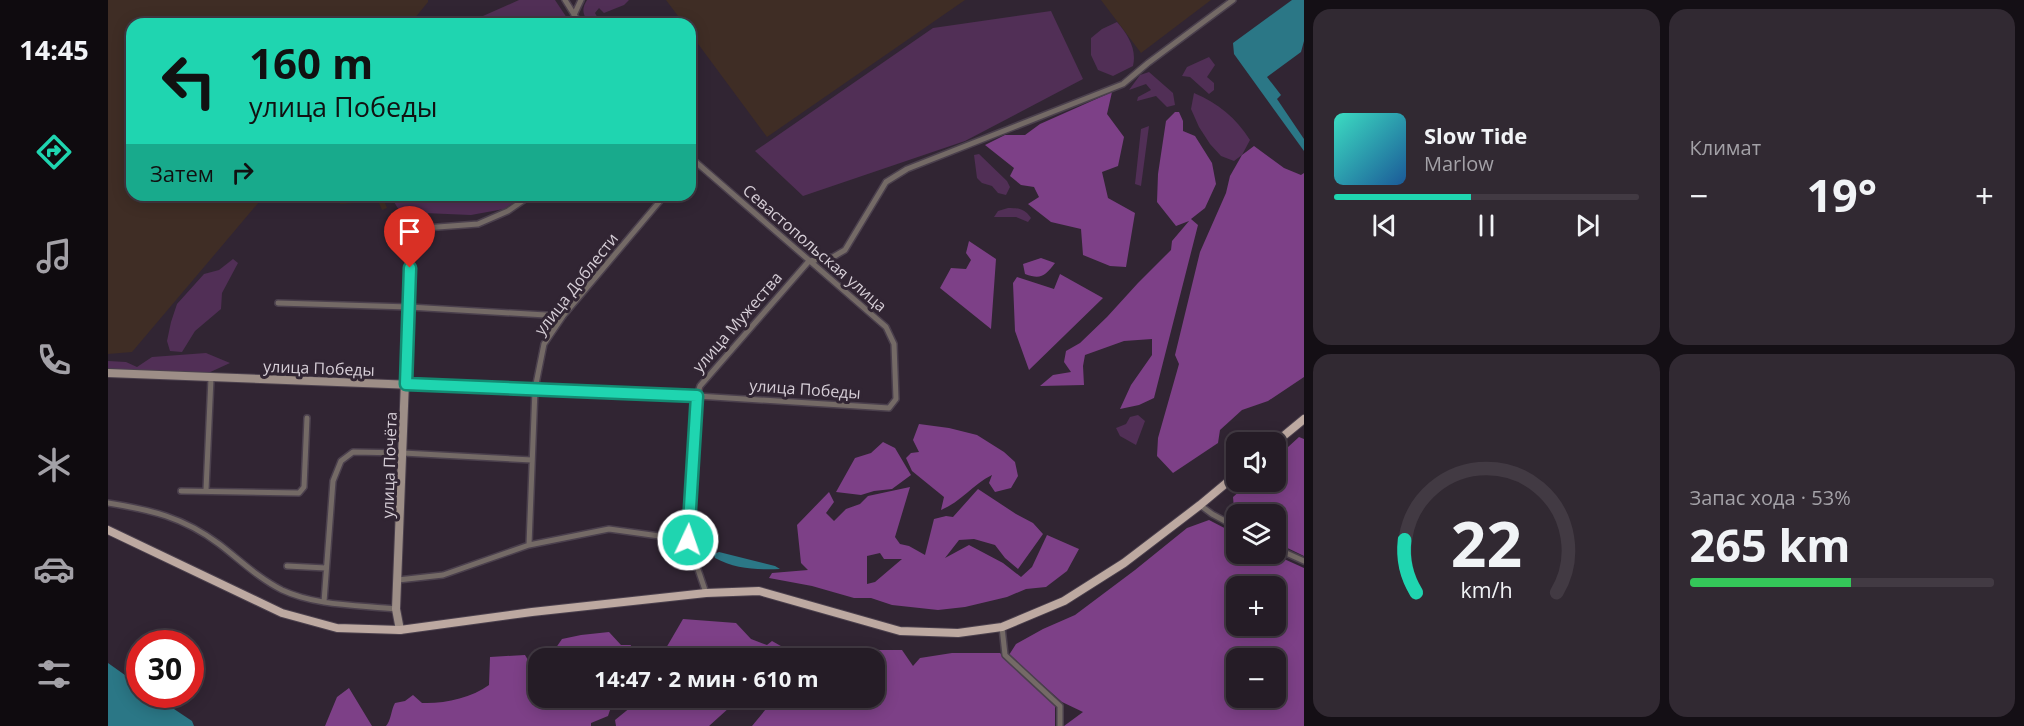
<!DOCTYPE html>
<html lang="ru">
<head>
<meta charset="utf-8">
<style>
  body { margin:0; font-family:"Open Sans",sans-serif; background:#312932; color:#f1f3f6; height:100vh; display:flex; flex-direction:column; font-size:22px; white-space:nowrap }
  * { box-sizing:border-box; margin:0 }
  p { font-size:20px; color:#a3a1a7 }
  .icon { flex:none; width:33px; height:33px; fill:none; stroke:currentColor; stroke-width:2; stroke-linecap:round; stroke-linejoin:round }
  .map { position:relative; flex:1; overflow:hidden }
  .details { display:flex; flex-direction:column; gap:9px; padding:9px; background:#140f15; width:720px }
  .details>* { flex:none }
  .banner { position:absolute; left:18px; top:18px; width:570px; height:183px; border-radius:18px; box-shadow:0 3px 15px #0003,0 0 0 2px #423a43; background:#1fd5b0; color:#111; overflow:hidden }
  .controls { position:absolute; left:1118px; top:432px; display:grid; gap:12px }
  .controls a { display:grid; place-items:center; width:60px; height:60px; border-radius:12px; background:#251c26; box-shadow:0 3px 15px #0003,0 0 0 2px #423a43; font-size:30px }
  .speed { position:absolute; left:18px; top:630px; display:flex; gap:12px; font-size:30px; font-weight:700; text-align:center }
  .speed>* { display:grid; place-content:center; width:78px; height:78px; border-radius:50%; background:#251c26; box-shadow:0 3px 15px #0003,0 0 0 2px #423a43; line-height:1 }
  .speed .limit { border:9px solid #d22; background:#fff; color:#111 }
  .pin { position:absolute; display:grid; place-items:center; width:51px; height:51px; color:#fff; margin:-62px -26px; border-radius:50% 50% 50% 0; rotate:-45deg; box-shadow:0 0 6px #0007 }
  .pin .icon { rotate:45deg }
  .me { position:absolute; width:66px; margin:-33px; rotate:3deg; stroke-linejoin:round; filter:drop-shadow(0 0 4px #0008) }
  .turn { display:flex; align-items:center; gap:21px; height:126px; padding:0 24px; font-size:27px }
  .turn .icon { width:78px; height:78px; stroke-width:2.5 }
  .turn b { display:block; font-size:42px; line-height:51px }
  .then { display:flex; align-items:center; height:57px; padding:0 24px; background:#0003; gap:12px; font-size:22px }
  .big { font-size:45px; font-weight:700; line-height:1.1 }
  .details .tile { flex:1; display:flex; flex-direction:column; justify-content:center; gap:9px; min-width:0; padding:0 21px; border-radius:18px; background:#312932 }
  .details .dial { align-items:center; gap:0 }
  .dial svg { height:156px; overflow:visible; fill:none; stroke:#423a43; stroke-width:7; stroke-linecap:round; text-anchor:middle }
  .dial text { fill:#f1f3f6; stroke:none }
  .song { display:flex; align-items:center; gap:18px }
  .cover { width:72px; height:72px; border-radius:9px; background:linear-gradient(135deg,hsl(170 70% 55%),hsl(210 70% 35%)) }
  .played { height:6px; border-radius:3px; background:linear-gradient(90deg,#1fd5b0 45%,#423a43 45%) }
  .keys { display:flex; justify-content:space-around; direction:ltr }
  .heat { display:flex; justify-content:space-between; align-items:center; font-size:33px; direction:ltr }
  .charge { height:9px; border-radius:4px; background:linear-gradient(90deg,#34c759 53%,#423a43 0) }
  .details .tiles { flex:1; display:grid; gap:9px; grid-template-columns:repeat(2,1fr) }
  .trip { position:absolute; left:420px; top:648px; width:357px; height:60px; border-radius:18px; background:#251c26; box-shadow:0 3px 15px #0003,0 0 0 2px #423a43; font-weight:700; line-height:60px; text-align:center }
  main { display:flex; flex:1; min-height:0 }
  .menu { display:flex; flex-direction:column; width:108px; justify-content:space-around; align-items:center; background:#0f0b0f; color:#a3a1a7 }
  .menu .icon { width:42px; height:42px }
  .menu .current { color:#1fd5b0 }
  .menu b { font-size:27px; color:#f1f3f6 }
  .map>svg:first-child { display:block }
  .industrial { fill:#3f2d25 }
  .green { fill:#512f56 }
  .forest { fill:#7d4087; fill-rule:evenodd }
  .water { fill:#2b7786 }
  .lines { fill:none; stroke-linecap:round; stroke-linejoin:round }
  .street-casing { stroke:#4b404d; stroke-width:8 }
  .secondary-casing { stroke:#4b404d; stroke-width:10 }
  .primary-casing { stroke:#4b404d; stroke-width:10 }
  .street { stroke:#746a66; stroke-width:5 }
  .secondary { stroke:#9d8e87; stroke-width:8 }
  .primary { stroke:#bda9a1; stroke-width:8 }
  .route-casing { stroke:#148a72; stroke-width:15 }
  .route { stroke:#1fd5b0; stroke-width:10 }
  .labels { text-anchor:middle; stroke-width:6; stroke-linejoin:round; paint-order:stroke }
  .street-label { font-size:16px; fill:#d6ced7; stroke:#312533 }
</style>
</head>
<body>
<main>
<nav class="menu">
<b>14:45</b>
<svg class="icon current" aria-label="directions" viewBox="0 0 24 24"><path d="M12 3l9 9-9 9-9-9zM9 14v-3h6M13 9l2 2-2 2"/></svg>
<svg class="icon" aria-label="music" viewBox="0 0 24 24"><path d="M9 18V5l10-2v13"/><circle cx="6" cy="18" r="3"/><circle cx="16" cy="16" r="3"/></svg>
<svg class="icon" aria-label="phone" viewBox="0 0 24 24"><path d="M5 4h4l2 5-3 2q2 4 5 5l2-3 5 2v4C11 20 4 13 5 4z"/></svg>
<svg class="icon" aria-label="climate" viewBox="0 0 24 24"><path d="M12 3v18M4 7l16 10M4 17L20 7"/></svg>
<svg class="icon" aria-label="car" viewBox="0 0 24 24"><path d="M5 17H2v-5l4-1 3-4h7l3 4 3 1v5h-3M9 17h6M6 11h13"/><circle cx="7" cy="17" r="2"/><circle cx="17" cy="17" r="2"/></svg>
<svg class="icon" aria-label="filters" viewBox="0 0 24 24"><path d="M4 7h16M4 17h16"/><circle cx="9" cy="7" r="2"/><circle cx="15" cy="17" r="2"/></svg>
</nav>
<div class="map">
<svg width="1196" height="726" viewBox="0 0 1196 726">
  <rect width="100%" height="100%" fill="#312533"/>
  <path class="industrial" d="M0,0H320V2L302,24H24V195H157L24,352L0,354Z
    M558,0H857L659,137L582,33V24H576Z
    M993,0H1103L1033,53Z
    M233,195H274L279,208L274,210L268,196L263,198V202L232,204Z"/>
  <path class="green" d="M411,0H447L463,24H357Z
    M479,0H521L516,5L496,13L491,8L487,13L493,24H481C475,14 473,10 479,0Z
    M943,11L975,79L857,141L695,196L647,151L825,28Z
    M1009,22C1020,35 1029,49 1025,66L1005,76L990,70L983,55V38L994,29Z
    M1101,57L1107,65L1099,77L1106,83V90L1101,94L1082,77L1074,76L1079,67Z
    M1041,72L1065,93L1067,105L1059,107L1048,96L1029,101L1030,97L1043,90L1038,84L1021,90L1032,75Z
    M1086,93C1110,103 1128,118 1142,140L1134,155L1126,161L1113,156L1102,144L1091,127L1083,109Z
    M1041,126L1033,186L1027,184L1033,129Z
    M871,154L899,181L902,187L898,195L890,193L884,186L874,183L869,178L866,155Z
    M282,195H417L396,209L363,215L292,212Z
    M900,208C911,208 917,209 923,218L920,222L908,217H886L890,211Z
    M125,259L130,263L114,293L113,309L87,331L74,352L62,351L59,341L63,322L69,304L96,274L111,270Z
    M98,353L122,363L98,374L23,371L0,368V361L18,362L29,367L44,357Z
    M1030,415L1037,421L1028,445L1012,436L1008,428L1018,424L1022,417Z"/>
  <path class="forest" d="M1004,92L999,114L1016,137L1010,166L994,172L1000,198L1027,213L1018,267L1002,266L975,255L973,229L943,222L920,204L931,197L926,187L913,185L902,176L906,168L877,145L897,135H917L932,124Z
    M1067,112H1071L1075,121V131L1087,136L1104,163L1108,184L1097,208L1083,219L1090,225L1046,398L1031,405L1012,409L1023,385L1044,355V339L1016,341L977,355L975,366L976,385L932,386L945,375L963,372L956,362L958,351L972,343L999,317L1030,283L1063,250L1064,241L1081,221L1068,226L1049,202L1050,174L1058,121Z
    M1146,146L1176,168L1193,175L1196,173V377L1160,401L1134,410L1112,430L1110,443L1065,473L1049,456L1050,438L1071,364L1067,355L1092,252L1118,193L1122,176L1134,155Z
    M861,241L888,259L883,329L832,288L843,268L858,269L863,260L858,253Z
    M933,258L947,263C937,276 933,280 917,274L915,264Z
    M952,274L995,298L921,370L907,331L905,283L909,277L946,289Z
    M811,424L841,428L869,435L896,452L907,462L910,476L903,488L887,492L881,483L884,475C865,484 853,502 833,510L836,497L804,471L798,458L803,453L811,452L805,440Z
    M1191,437L1196,439V556L1167,542V514H1128L1127,521L1125,497L1142,482H1167V459Z
    M775,442L787,448L803,475L784,489L766,491L753,495L728,492L747,458L763,453Z
    M802,487L787,537L792,544L801,546L817,555L826,519L838,516L845,517L870,489L908,514L925,523L935,534L910,569L897,558L887,545L866,539L851,540L837,558L861,545L895,563L913,577L924,567L939,535L971,549L959,571L938,587L918,589L899,597L857,607L830,610L784,605L763,598H746L704,586L661,578L664,573L700,570L693,563L689,525L721,492L726,502L718,513L726,521L738,509L752,504L760,496ZM772,553L776,559H794L767,582L759,584V556Z
    M1101,520L1128,534V554H1165L1196,568V726H956L975,712L954,702L901,655L908,644L935,629L967,615L1027,570L1079,528ZM1128,586H1167V626H1128ZM1128,658H1167V698H1128Z
    M575,619L628,623L643,639L659,645L664,641L694,658H558L554,655Z
    M501,632L513,645H523L520,658H441L454,639L473,635Z
    M758,650H794L805,666L812,658L844,653H892L947,706V726H644L667,698H766V658H734L740,653Z
    M417,655L427,672L430,670V698H506L500,716L483,723V726H278C283,721 283,710 287,703L297,701L305,695L314,703C336,704 363,698 381,685L382,657Z
    M241,688L264,726H217L229,697Z
    M552,698H632L601,726H508L507,720L523,707H544Z"/>
  <path class="water" d="M1184,0H1196V41L1193,52L1159,77L1173,95L1169,99L1196,139V151L1126,54L1125,43Z
    M611,552L667,566L672,569C650,570 627,569 607,558L606,554Z
    M0,663L31,685L32,694L45,695L84,721L86,726H0Z"/>
  <g class="lines">
    <defs>
      <path id="street" d="M457,0L472,24
        M466,15L473,0
        M582,157L778,327L786,344L788,399L781,408L589,396
        M303,229L370,224L400,211L423,195
        M170,303L301,307L455,316
        M98,490L103,378
        M73,491L191,493L196,487L199,418
        M0,503C43,510 75,517 111,544C132,560 150,578 174,590C208,606 251,605 288,609
        M1092,505L1104,514L1128,527
        M421,545L427,389L436,344L455,316L557,195
        M1167,548L1196,561
        M179,566L218,568
        M290,580L335,575L421,545L501,529L580,540
        M598,593L580,540L589,396L592,386L701,261L725,257L737,250L778,182L799,169L1015,84L1040,63L1125,0
        M216,602L225,481L233,461L245,452L295,453L424,460
        M894,627L897,655L952,706V726"/>
      <path id="secondary" d="M0,373L589,396
        M292,630L288,609L303,229"/>
      <path id="primary" d="M1167,443L1196,419
        M0,530L174,613L229,628L292,630L424,612L598,593L651,591L792,631L850,633L894,627L956,601L1016,563L1092,505L1128,475"/>
    </defs>
    <use href="#street" class="street-casing"/>
    <use href="#secondary" class="secondary-casing"/>
    <use href="#primary" class="primary-casing"/>
    <use href="#street" class="street"/>
    <use href="#secondary" class="secondary"/>
    <use href="#primary" class="primary"/>
  </g>
  <g class="lines">
    <defs>
      <path id="route" d="M302,268L298,384L589,396L580,540"/>
    </defs>
    <use href="#route" class="route-casing"/>
    <use href="#route" class="route"/>
  </g>
  <g class="labels">
    <g class="street-label">
      <text transform="translate(707 248) rotate(41)" y="6">Севастопольская улица</text>
      <text transform="translate(468 284) rotate(-52)" y="6">улица Доблести</text>
      <text transform="translate(629 322) rotate(-49)" y="6">улица Мужества</text>
      <text transform="translate(211 368) rotate(2)" y="6">улица Победы</text>
      <text transform="translate(697 389) rotate(4)" y="6">улица Победы</text>
      <text transform="translate(281 465) rotate(-88)" y="6">улица Почёта</text>
    </g>
  </g>
</svg>
<div class="controls">
<a><svg class="icon" aria-label="sound" viewBox="0 0 24 24"><path d="M4 9h4l5-4v14l-5-4H4zM17 9q2 3 0 6"/></svg></a>
<a><svg class="icon" aria-label="layers" viewBox="0 0 24 24"><path d="M12 4l9 5-9 5-9-5zM3 14l9 5 9-5"/></svg></a>
<a>+</a>
<a>−</a>
</div>
<div class="speed"><div class="limit">30</div></div>
<div class="pin" style="left:302px;top:268px;background:#d93025"><svg class="icon" aria-label="arrive" viewBox="0 0 24 24"><path d="M6 21V4h12l-3 4 3 4H6"/></svg></div>
<svg class="me" style="left:580px;top:540px" viewBox="-20 -20 40 40"><circle r="17" fill="#1fd5b0" stroke="#fff" stroke-width="3"/><path d="M0-11L8 9 0 5-8 9z" fill="#fff"/></svg>
<div class="trip">14:47 · 2 мин · 610 m</div>
<div class="banner">
<div class="turn"><svg class="icon" aria-label="left" viewBox="0 0 24 24"><path d="M17 20v-9H6M10 6l-5 5 5 5"/></svg><div><b>160 m</b>улица Победы</div></div>
<div class="then">Затем<svg class="icon" aria-label="right" viewBox="0 0 24 24"><path d="M7 20v-9h11M14 6l5 5-5 5"/></svg></div>
</div>
</div>
<section class="details">
<div class="tiles">
<div class="tile">
<div class="song"><i class="cover"></i><div><b>Slow Tide</b><p>Marlow</p></div></div>
<div class="played"></div>
<div class="keys"><svg class="icon" aria-label="previous" viewBox="0 0 24 24"><path d="M18 5L8 12l10 7zM5 5v14"/></svg><svg class="icon" aria-label="pause" viewBox="0 0 24 24"><path d="M8 5v14M16 5v14"/></svg><svg class="icon" aria-label="next" viewBox="0 0 24 24"><path d="M6 5l10 7-10 7zM19 5v14"/></svg></div>
</div>
<div class="tile"><p>Климат</p>
<div class="heat"><a>−</a><b class="big">19°</b><a>+</a></div>
</div>
<div class="tile dial"><svg viewBox="0 0 100 80">
<path d="M14 69A42 42 0 1 1 86 69"/>
<path d="M14 69A42 42 0 0 1 8 42" stroke="#1fd5b0"/>
<text x="50" y="56" font-size="32" font-weight="700">22</text>
<text x="50" y="72" font-size="11">km/h</text>
</svg></div>
<div class="tile"><p>Запас хода · 53%</p><b class="big">265 km</b><div class="charge"></div></div>
</div>
</section>
</main>
</body>
</html>
